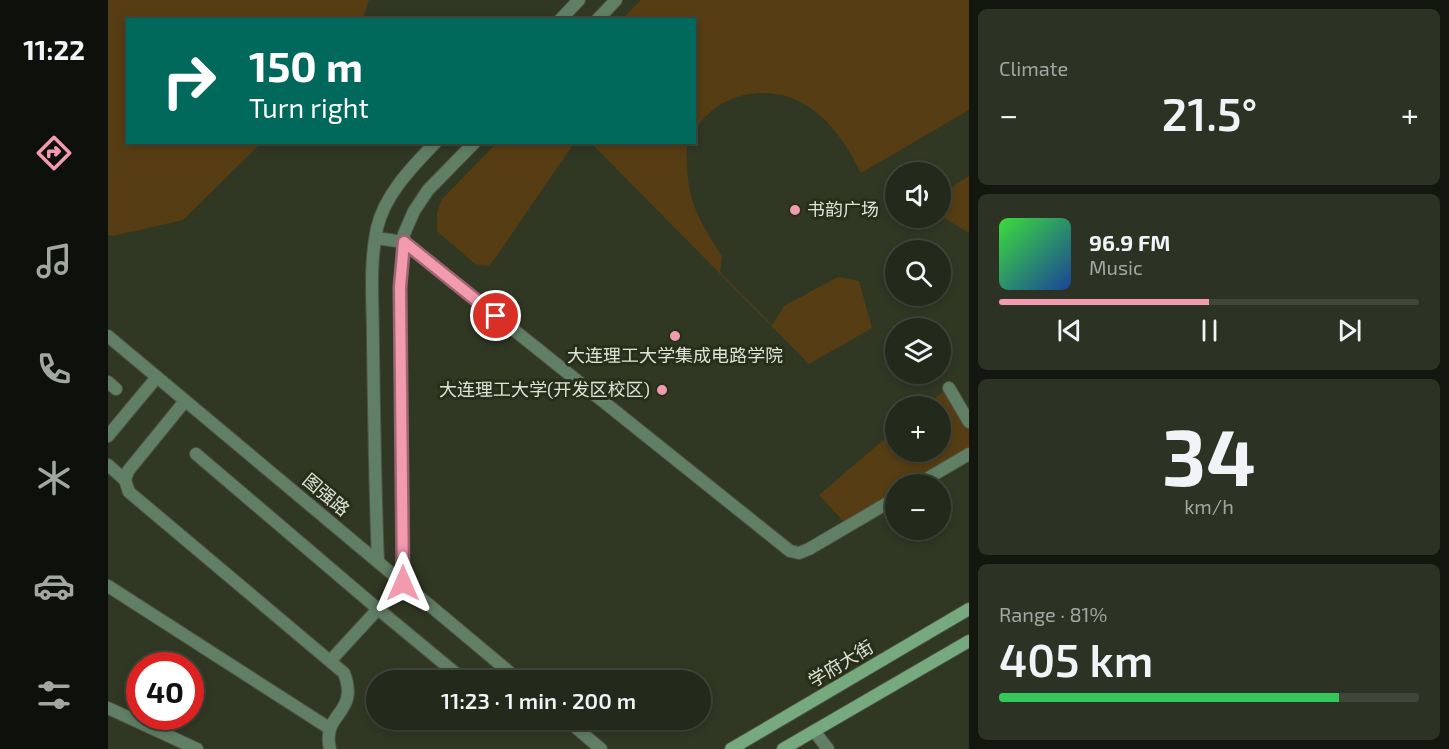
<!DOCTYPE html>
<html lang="en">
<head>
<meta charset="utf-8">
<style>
  body { margin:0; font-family:"Exo 2","Noto Sans SC",sans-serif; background:#2c3224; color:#f1f3f6; height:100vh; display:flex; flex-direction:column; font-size:22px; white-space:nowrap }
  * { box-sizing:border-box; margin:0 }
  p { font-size:20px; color:#a3a7a3 }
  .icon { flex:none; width:33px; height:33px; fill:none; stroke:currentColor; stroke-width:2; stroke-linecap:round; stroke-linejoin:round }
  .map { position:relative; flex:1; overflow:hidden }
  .panel { display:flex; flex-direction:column; gap:9px; padding:9px; background:#14170f; width:480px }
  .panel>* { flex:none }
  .banner { position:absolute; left:18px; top:18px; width:570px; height:126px; border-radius:0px; box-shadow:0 3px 9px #0003,0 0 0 2px #41463a; background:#00695c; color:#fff; overflow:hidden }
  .controls { position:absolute; left:777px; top:162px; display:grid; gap:12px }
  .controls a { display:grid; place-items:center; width:66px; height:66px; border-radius:50%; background:#242a1b; box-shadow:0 3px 9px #0003,0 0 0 2px #41463a; font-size:30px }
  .speed { position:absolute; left:18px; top:652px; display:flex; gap:12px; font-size:30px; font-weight:700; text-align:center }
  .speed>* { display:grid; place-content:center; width:78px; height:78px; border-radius:50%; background:#242a1b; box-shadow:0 3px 9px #0003,0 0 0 2px #41463a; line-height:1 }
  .speed .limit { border:9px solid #d22; background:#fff; color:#111 }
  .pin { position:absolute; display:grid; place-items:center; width:51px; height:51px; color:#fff; margin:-26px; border:3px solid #fff; border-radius:50%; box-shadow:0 2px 6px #0007 }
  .me { position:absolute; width:66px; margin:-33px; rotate:0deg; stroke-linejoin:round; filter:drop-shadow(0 0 4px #0008) }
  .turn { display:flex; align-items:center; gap:21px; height:126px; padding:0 24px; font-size:27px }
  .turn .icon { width:78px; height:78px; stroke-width:2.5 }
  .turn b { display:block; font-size:42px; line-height:51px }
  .big { font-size:45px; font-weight:600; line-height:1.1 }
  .panel .card { flex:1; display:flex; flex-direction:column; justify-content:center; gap:9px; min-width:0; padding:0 21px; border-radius:9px; background:#2c3224 }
  .panel .dial { align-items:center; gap:0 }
  .dial b { font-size:78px; line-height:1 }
  .song { display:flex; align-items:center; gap:18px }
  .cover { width:72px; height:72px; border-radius:9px; background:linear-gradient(135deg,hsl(120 70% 55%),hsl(220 70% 35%)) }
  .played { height:6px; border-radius:3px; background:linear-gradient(90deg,#f29aae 50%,#41463a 50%) }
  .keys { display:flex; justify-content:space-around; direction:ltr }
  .heat { display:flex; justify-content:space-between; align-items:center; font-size:33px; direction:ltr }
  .charge { height:9px; border-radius:4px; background:linear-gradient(90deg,#34c759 81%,#41463a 0) }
  .trip { position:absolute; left:258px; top:670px; width:345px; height:60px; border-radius:30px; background:#242a1b; box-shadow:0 3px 9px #0003,0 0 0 2px #41463a; font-weight:600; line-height:60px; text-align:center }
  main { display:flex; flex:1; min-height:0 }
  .tabs { display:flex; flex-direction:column; width:108px; justify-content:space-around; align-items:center; background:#0e110b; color:#a3a7a3 }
  .tabs .icon { width:42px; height:42px }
  .tabs .on { color:#f29aae }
  .tabs b { font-size:27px; color:#f1f3f6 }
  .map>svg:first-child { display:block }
  .green { fill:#563d13 }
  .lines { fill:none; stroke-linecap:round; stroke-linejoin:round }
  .minor-casing { stroke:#4c5341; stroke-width:14 }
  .tertiary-casing { stroke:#4c5341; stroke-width:14 }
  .secondary-casing { stroke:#4c5341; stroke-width:14 }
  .minor { stroke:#607f65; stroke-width:12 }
  .tertiary { stroke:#607f65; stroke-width:12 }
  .secondary { stroke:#77a97f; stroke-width:12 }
  .route-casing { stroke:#9d6471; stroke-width:15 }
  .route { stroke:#f29aae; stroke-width:10 }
  .poi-dot { fill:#f29aae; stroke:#272e1a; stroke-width:2 }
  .labels { text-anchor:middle; stroke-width:6; stroke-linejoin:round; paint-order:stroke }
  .poi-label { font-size:18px; fill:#dee3d7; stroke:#272e1a; text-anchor:start }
  .street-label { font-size:18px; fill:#dee3d7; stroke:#272e1a }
</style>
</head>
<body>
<main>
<nav class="tabs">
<b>11:22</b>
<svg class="icon on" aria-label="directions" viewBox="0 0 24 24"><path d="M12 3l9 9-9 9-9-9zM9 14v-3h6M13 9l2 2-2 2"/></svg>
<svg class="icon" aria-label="music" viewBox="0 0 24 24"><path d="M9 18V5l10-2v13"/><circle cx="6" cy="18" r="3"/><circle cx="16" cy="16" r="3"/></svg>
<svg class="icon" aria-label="phone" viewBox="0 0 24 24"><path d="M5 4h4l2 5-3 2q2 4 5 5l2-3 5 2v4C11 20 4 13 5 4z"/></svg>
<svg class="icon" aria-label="climate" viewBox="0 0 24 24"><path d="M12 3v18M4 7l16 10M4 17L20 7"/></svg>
<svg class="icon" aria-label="car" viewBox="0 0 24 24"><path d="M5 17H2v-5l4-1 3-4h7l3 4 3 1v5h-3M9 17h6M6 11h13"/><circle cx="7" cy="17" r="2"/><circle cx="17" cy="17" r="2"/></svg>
<svg class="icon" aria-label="filters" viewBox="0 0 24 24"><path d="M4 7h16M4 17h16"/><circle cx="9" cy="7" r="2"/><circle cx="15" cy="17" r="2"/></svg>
</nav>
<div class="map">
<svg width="861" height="749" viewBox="0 0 861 749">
  <rect width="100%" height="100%" fill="#303824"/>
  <path class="green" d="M0,0H261L255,19L20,20V142L153,143L75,220L5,236L0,235Z
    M533,0H861V110L753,173C731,128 697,86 642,94C619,97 599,111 587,130L586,20L514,19Z
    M390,142L579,143C577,195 586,213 614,256L612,272L664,325L676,306L730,277L751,281L764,328L701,364L483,143L464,146L386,260L380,266L367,264L329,231V213L334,199Z
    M861,176V233L833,216C832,193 843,187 861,176Z
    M841,388L861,427V450L803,484H788L787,493L737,523L711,495L787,430L788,452H832V406H816Z"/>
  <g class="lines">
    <defs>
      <path id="minor" d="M268,238L296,242L682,551L691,553L701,549L788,498
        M0,382L8,389
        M841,388L861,422
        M77,401L20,471L17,480L21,492L236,673C252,715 213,712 222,749
        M0,436L49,377
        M88,454L270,609L223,660
        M0,465L17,480
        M810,484L861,454
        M0,586L221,728
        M270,609L357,681
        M0,708L89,749
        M706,731L720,749"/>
      <path id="tertiary" d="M452,20L471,0
        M489,20L508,0
        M0,336L412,681
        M270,562C267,489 266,416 265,342C265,305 261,265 269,228C277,194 304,167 328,142
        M295,583L292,287L296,234L306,211L320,190L367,142
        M459,720L493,749"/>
      <path id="secondary" d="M623,749L861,609
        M675,749L861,641"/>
    </defs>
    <use href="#minor" class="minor-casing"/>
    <use href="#tertiary" class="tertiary-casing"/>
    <use href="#secondary" class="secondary-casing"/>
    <use href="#minor" class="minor"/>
    <use href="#tertiary" class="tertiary"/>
    <use href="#secondary" class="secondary"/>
  </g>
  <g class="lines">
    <defs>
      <path id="route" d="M295,583L292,287L296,242L388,316"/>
    </defs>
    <use href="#route" class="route-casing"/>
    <use href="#route" class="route"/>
  </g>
  <g class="poi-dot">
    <circle cx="687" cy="210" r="6"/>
    <circle cx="567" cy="336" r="6"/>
    <circle cx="554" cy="390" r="6"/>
  </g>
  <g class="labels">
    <g class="poi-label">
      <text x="699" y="216">书韵广场</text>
      <text x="567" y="362" text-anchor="middle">大连理工大学集成电路学院</text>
      <text x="542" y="396" text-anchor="end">大连理工大学(开发区校区)</text>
    </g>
    <g class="street-label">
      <text transform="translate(218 495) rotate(40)" y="6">图强路</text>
      <text transform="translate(733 664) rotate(-31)" y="6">学府大街</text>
    </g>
  </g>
</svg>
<div class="controls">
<a><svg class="icon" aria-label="sound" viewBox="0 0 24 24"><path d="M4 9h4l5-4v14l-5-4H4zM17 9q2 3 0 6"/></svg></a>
<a><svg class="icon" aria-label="search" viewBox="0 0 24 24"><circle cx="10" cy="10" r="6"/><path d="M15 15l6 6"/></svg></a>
<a><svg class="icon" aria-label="layers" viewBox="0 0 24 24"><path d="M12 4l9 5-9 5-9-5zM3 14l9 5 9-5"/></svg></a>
<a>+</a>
<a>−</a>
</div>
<div class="speed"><div class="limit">40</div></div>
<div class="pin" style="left:388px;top:316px;background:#d93025"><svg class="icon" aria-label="arrive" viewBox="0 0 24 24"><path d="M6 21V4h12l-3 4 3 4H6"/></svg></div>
<svg class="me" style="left:295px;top:583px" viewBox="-20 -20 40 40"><path d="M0-17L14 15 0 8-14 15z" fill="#f29aae" stroke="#fff" stroke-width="4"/></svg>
<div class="trip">11:23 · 1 min · 200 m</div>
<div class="banner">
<div class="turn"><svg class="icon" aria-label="right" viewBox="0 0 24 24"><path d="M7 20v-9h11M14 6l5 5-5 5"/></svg><div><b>150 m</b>Turn right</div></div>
</div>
</div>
<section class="panel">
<div class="card"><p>Climate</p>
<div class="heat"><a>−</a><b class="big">21.5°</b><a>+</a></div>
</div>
<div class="card">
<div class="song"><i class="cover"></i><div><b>96.9 FM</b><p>Music</p></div></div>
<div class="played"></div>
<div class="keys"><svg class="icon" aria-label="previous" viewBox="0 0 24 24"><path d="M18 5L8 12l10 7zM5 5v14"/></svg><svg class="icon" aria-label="pause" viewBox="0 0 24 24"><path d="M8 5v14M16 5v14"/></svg><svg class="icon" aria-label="next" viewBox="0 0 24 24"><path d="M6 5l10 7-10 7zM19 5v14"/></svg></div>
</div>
<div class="card dial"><b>34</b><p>km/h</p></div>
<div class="card"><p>Range · 81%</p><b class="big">405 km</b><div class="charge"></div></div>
</section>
</main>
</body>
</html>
